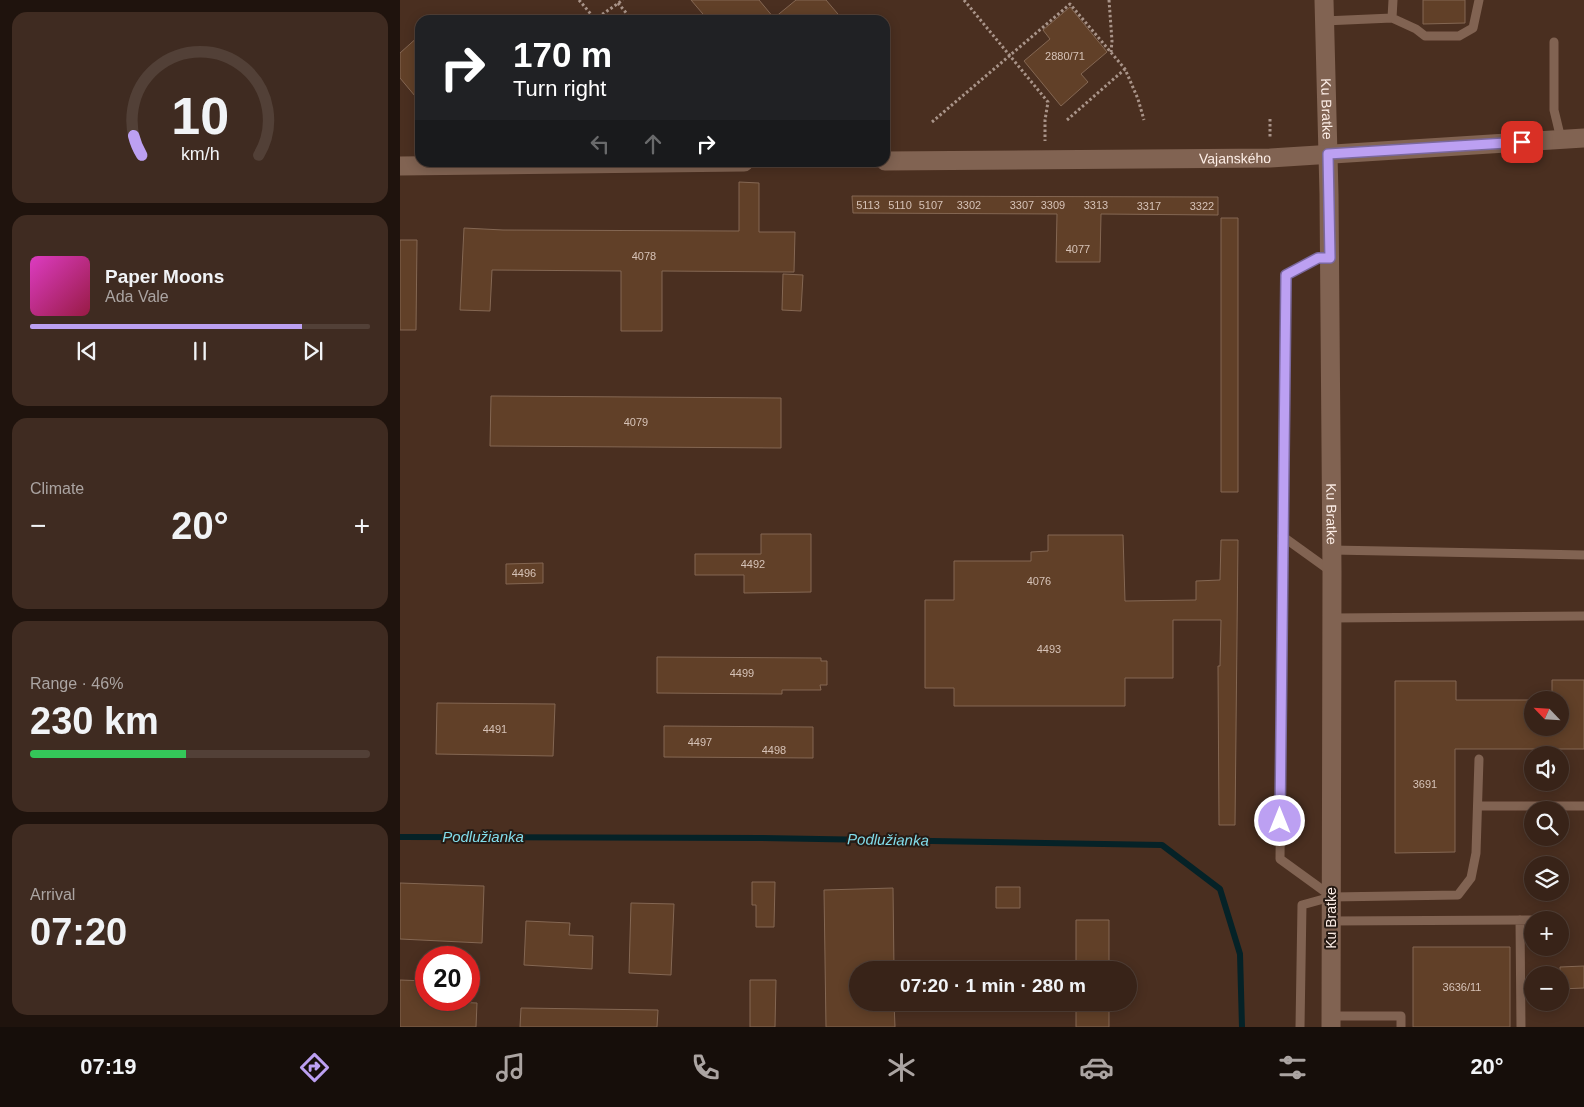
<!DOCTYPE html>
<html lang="en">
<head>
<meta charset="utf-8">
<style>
  body { margin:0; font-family:Arial,sans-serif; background:#3f2b21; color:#f1f3f6; height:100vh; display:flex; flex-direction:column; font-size:19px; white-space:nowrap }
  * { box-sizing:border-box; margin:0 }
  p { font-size:16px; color:#aba4a2 }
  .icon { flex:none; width:28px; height:28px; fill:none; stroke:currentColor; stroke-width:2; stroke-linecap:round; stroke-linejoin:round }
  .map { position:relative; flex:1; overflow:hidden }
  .side { display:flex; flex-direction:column; gap:12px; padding:12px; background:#1f130d; width:400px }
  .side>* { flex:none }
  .guide { position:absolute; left:15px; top:15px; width:475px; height:152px; border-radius:15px; box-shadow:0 2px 12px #0003,0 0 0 1px #524037; background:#202124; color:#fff; overflow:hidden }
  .needle { width:32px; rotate:295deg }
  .buttons { position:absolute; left:1124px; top:691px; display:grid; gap:10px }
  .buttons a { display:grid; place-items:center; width:45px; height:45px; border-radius:50%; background:#382318; box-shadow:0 2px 12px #0003,0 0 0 1px #524037; font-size:25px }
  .speed { position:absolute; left:15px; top:946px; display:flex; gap:10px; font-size:25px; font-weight:700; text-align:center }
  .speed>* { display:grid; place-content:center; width:65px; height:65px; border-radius:50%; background:#382318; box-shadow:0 2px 12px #0003,0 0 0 1px #524037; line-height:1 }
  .speed .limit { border:8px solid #d22; background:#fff; color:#111 }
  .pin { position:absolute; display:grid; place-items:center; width:42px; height:42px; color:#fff; margin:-21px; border-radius:10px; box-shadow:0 2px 8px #0006 }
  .me { position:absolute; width:55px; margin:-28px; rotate:0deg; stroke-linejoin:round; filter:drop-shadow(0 0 4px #0008) }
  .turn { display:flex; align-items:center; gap:18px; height:105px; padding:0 15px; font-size:22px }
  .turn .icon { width:65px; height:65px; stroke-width:2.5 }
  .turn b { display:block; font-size:35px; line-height:42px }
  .lanes { display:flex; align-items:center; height:48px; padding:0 15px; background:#0003; justify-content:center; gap:25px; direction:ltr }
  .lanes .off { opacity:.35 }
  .big { font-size:38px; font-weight:600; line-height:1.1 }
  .side .card { flex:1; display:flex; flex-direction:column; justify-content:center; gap:8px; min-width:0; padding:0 18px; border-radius:15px; background:#3f2b21 }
  .side .dial { align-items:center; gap:0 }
  .dial svg { height:130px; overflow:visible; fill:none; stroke:#524037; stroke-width:7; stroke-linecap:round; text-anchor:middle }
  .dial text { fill:#f1f3f6; stroke:none }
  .song { display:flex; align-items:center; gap:15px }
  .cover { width:60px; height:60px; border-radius:8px; background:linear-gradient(135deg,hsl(310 70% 55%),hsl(340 70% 35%)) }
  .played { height:5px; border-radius:2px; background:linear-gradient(90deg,#bca0f2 80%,#524037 80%) }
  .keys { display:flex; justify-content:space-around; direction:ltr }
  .heat { display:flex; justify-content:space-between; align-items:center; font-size:28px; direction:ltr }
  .charge { height:8px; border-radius:4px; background:linear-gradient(90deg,#34c759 46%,#524037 0) }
  .trip { position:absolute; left:449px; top:961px; width:288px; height:50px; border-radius:25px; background:#382318; box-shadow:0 2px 12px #0003,0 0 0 1px #524037; font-weight:600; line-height:50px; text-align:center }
  .dock { display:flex; height:80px; justify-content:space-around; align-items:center; background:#160e0a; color:#aba4a2 }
  .dock .icon { width:35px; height:35px }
  .dock .on { color:#bca0f2 }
  .dock b { font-size:22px; color:#f1f3f6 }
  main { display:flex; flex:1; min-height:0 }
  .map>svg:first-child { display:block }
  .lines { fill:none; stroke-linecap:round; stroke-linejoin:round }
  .stream { stroke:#052227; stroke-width:6 }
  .building { fill:#614028; stroke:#846753 }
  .path { stroke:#a99489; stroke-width:3; stroke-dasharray:2.5 2.5; stroke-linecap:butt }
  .service { stroke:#816352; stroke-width:9 }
  .minor { stroke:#816352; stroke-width:19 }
  .route-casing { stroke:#7a689d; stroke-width:12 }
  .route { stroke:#bca0f2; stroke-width:9 }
  .labels { text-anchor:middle; stroke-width:4; stroke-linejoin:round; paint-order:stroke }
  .number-label { font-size:11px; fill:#d6c2b7 }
  .street-label { font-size:14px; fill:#fdeee7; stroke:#271b14 }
  .water-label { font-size:15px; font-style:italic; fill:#82ddeb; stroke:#271b14 }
</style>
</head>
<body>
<main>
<section class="side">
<div class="card dial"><svg viewBox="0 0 100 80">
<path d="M14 69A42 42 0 1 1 86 69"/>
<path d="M14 69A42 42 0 0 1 9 57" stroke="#bca0f2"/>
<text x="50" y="56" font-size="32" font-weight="700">10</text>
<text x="50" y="72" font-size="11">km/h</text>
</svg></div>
<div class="card">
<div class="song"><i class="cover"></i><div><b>Paper Moons</b><p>Ada Vale</p></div></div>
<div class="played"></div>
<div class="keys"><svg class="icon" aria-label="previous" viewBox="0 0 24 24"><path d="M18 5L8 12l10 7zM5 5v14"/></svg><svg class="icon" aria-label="pause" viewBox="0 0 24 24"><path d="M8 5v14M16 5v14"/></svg><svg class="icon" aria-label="next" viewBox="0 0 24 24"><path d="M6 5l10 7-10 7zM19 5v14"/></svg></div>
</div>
<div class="card"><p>Climate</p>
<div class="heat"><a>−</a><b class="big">20°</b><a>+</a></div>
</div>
<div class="card"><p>Range · 46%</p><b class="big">230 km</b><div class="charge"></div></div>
<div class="card"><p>Arrival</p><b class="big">07:20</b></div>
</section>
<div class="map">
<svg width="1184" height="1027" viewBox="0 0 1184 1027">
  <rect width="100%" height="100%" fill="#4a2f20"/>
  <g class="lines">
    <path class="stream" d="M0,837L362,838L762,845L820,889L840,954L842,1027"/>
  </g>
  <path class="building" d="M291,0H359L374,18L396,0H426L443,20H308Z
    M1023,0H1065V23L1023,24Z
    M670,7L707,52L681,74L688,82L661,106L624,61L650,39L643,30Z
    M20,35V102L0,78V53Z
    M339,182L359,183V232H395L394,272L262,271V331H221V271L92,270L90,311L60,310L64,228L103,230L339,231Z
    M452,196L818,197V215L701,214L700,262H656L657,214L453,213Z
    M821,218H838V492H821Z
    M0,240H17L16,330H0Z
    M383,274L403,275L401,311L382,310Z
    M91,396L381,398V448L90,446Z
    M361,534H411V592L344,593V575H295V554H361Z
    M648,535H723L725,601L796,600V581L820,580L821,540H838L835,825H819L818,666H820L821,620H773V678H725V706H554V688H525V600H554V561H631V552L648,551Z
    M143,563V583L106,584V564Z
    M257,657L421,658V661H427V685H420L421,690H382V694L257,693Z
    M1152,680H1184V749H1055V852L995,853V681H1056V700H1132V728H1160V700H1152Z
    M37,703L155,704L153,756L36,754Z
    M264,726L413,727V758L264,757Z
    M352,882H375L374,927H356V905H352Z
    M0,883L84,886L82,943L0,939Z
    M596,887H620V908H596Z
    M493,888L494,970H458V1002H494L495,1027H426L424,890Z
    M231,903L274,904L271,975L229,973Z
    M676,920H709V970H676Z
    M126,921L170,923L169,935L193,936L192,969L124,965Z
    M1013,947H1110V1027H1013Z
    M1184,966V988L1160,989V967Z
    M0,980L26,981V1001L77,1003L76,1027H0Z
    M350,980H376L375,1027H350Z
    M676,1002H709V1027H676Z
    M121,1008L258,1010L257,1027H120Z"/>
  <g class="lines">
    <path class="path" d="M179,0L195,19
      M564,0L648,102L645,120V141
      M709,0L712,41L711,52
      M218,3L232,20
      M194,20L223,0
      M870,119V139
      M667,120L725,69
      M532,122L670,4L725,69L738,99L744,120
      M17,147V141L20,136"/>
    <path class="service" d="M992,18L1016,29L1025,36H1059L1073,28L1079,0
      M924,21L992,18L993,0
      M1154,42V110L1161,139
      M930,257L918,258L886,275L880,859L931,896
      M882,536L932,572
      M932,550L1184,555
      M932,618L1184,616
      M1078,806H1184
      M1120,920L1121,1027
      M1140,920H1146
      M931,921L1132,920
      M931,1016H1001V1027
      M900,1027L902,905L931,897L1058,895L1071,878L1076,853L1079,759"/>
    <g class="minor">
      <path id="s1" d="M924,0L929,194L932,572L931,1027"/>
      <path id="s2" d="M485,161L870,158L1184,138"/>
      <path d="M0,166L344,162"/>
    </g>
  </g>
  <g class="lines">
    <defs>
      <path id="route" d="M880,821L886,275L918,258H930L928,154L1122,142"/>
    </defs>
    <use href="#route" class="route-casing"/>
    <use href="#route" class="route"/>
  </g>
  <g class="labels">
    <g class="number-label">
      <text x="665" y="60">2880/71</text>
      <text x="468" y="209">5113</text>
      <text x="500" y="209">5110</text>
      <text x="531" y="209">5107</text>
      <text x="569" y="209">3302</text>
      <text x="622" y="209">3307</text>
      <text x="653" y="209">3309</text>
      <text x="696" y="209">3313</text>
      <text x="749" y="210">3317</text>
      <text x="802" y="210">3322</text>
      <text x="678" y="253">4077</text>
      <text x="244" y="260">4078</text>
      <text x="236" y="426">4079</text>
      <text x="353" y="568">4492</text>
      <text x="124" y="577">4496</text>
      <text x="639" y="585">4076</text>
      <text x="649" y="653">4493</text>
      <text x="342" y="677">4499</text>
      <text x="95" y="733">4491</text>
      <text x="300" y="746">4497</text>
      <text x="374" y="754">4498</text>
      <text x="1025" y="788">3691</text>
      <text x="1062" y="991">3636/11</text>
    </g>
    <g class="street-label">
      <text dy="5" stroke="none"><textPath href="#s1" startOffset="109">Ku Bratke</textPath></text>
      <text dy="5" stroke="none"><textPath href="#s2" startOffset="350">Vajanského</textPath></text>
      <text dy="5" stroke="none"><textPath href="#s1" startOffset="514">Ku Bratke</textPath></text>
      <text transform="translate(931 918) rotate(-90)" y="5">Ku Bratke</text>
    </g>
    <g class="water-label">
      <text x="83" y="842">Podlužianka</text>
      <text transform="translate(488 840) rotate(1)" y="5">Podlužianka</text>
    </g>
  </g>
</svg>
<div class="buttons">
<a><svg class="needle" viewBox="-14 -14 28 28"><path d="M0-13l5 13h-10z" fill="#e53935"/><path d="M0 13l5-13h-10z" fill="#aba4a2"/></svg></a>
<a><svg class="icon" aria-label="sound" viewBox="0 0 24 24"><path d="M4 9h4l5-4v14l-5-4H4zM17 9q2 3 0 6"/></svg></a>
<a><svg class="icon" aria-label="search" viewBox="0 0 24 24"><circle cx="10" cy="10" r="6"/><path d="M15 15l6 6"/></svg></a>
<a><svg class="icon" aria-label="layers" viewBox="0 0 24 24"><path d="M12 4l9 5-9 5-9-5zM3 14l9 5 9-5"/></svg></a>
<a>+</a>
<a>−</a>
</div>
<div class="speed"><div class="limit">20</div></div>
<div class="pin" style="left:1122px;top:142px;background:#d93025"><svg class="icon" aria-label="arrive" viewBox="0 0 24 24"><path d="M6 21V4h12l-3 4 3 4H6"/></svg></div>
<svg class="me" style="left:880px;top:821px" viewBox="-20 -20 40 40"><circle r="17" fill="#bca0f2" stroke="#fff" stroke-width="3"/><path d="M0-11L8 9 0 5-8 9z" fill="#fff"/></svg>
<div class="trip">07:20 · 1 min · 280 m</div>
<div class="guide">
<div class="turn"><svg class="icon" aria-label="right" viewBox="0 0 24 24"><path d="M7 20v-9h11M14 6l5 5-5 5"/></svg><div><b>170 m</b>Turn right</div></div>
<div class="lanes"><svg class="icon off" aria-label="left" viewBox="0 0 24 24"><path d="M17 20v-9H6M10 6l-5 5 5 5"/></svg><svg class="icon off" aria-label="ahead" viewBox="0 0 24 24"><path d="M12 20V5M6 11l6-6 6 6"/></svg><svg class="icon" aria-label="right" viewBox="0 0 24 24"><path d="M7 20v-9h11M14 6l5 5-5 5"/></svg></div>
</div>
</div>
</main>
<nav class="dock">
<b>07:19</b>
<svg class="icon on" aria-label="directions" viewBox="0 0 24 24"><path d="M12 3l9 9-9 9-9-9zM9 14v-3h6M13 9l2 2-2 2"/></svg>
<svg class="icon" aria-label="music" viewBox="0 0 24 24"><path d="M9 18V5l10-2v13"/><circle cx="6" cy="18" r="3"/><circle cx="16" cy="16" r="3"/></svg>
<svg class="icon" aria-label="phone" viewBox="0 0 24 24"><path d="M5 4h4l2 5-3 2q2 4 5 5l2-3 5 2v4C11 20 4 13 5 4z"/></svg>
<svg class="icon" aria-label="climate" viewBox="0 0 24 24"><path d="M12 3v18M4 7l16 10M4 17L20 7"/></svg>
<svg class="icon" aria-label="car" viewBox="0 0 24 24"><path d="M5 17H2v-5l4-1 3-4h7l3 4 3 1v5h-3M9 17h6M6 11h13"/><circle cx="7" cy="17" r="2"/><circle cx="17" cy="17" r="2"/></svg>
<svg class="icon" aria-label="filters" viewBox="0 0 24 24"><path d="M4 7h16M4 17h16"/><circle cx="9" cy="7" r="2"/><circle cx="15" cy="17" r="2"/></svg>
<b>20°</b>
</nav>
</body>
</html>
